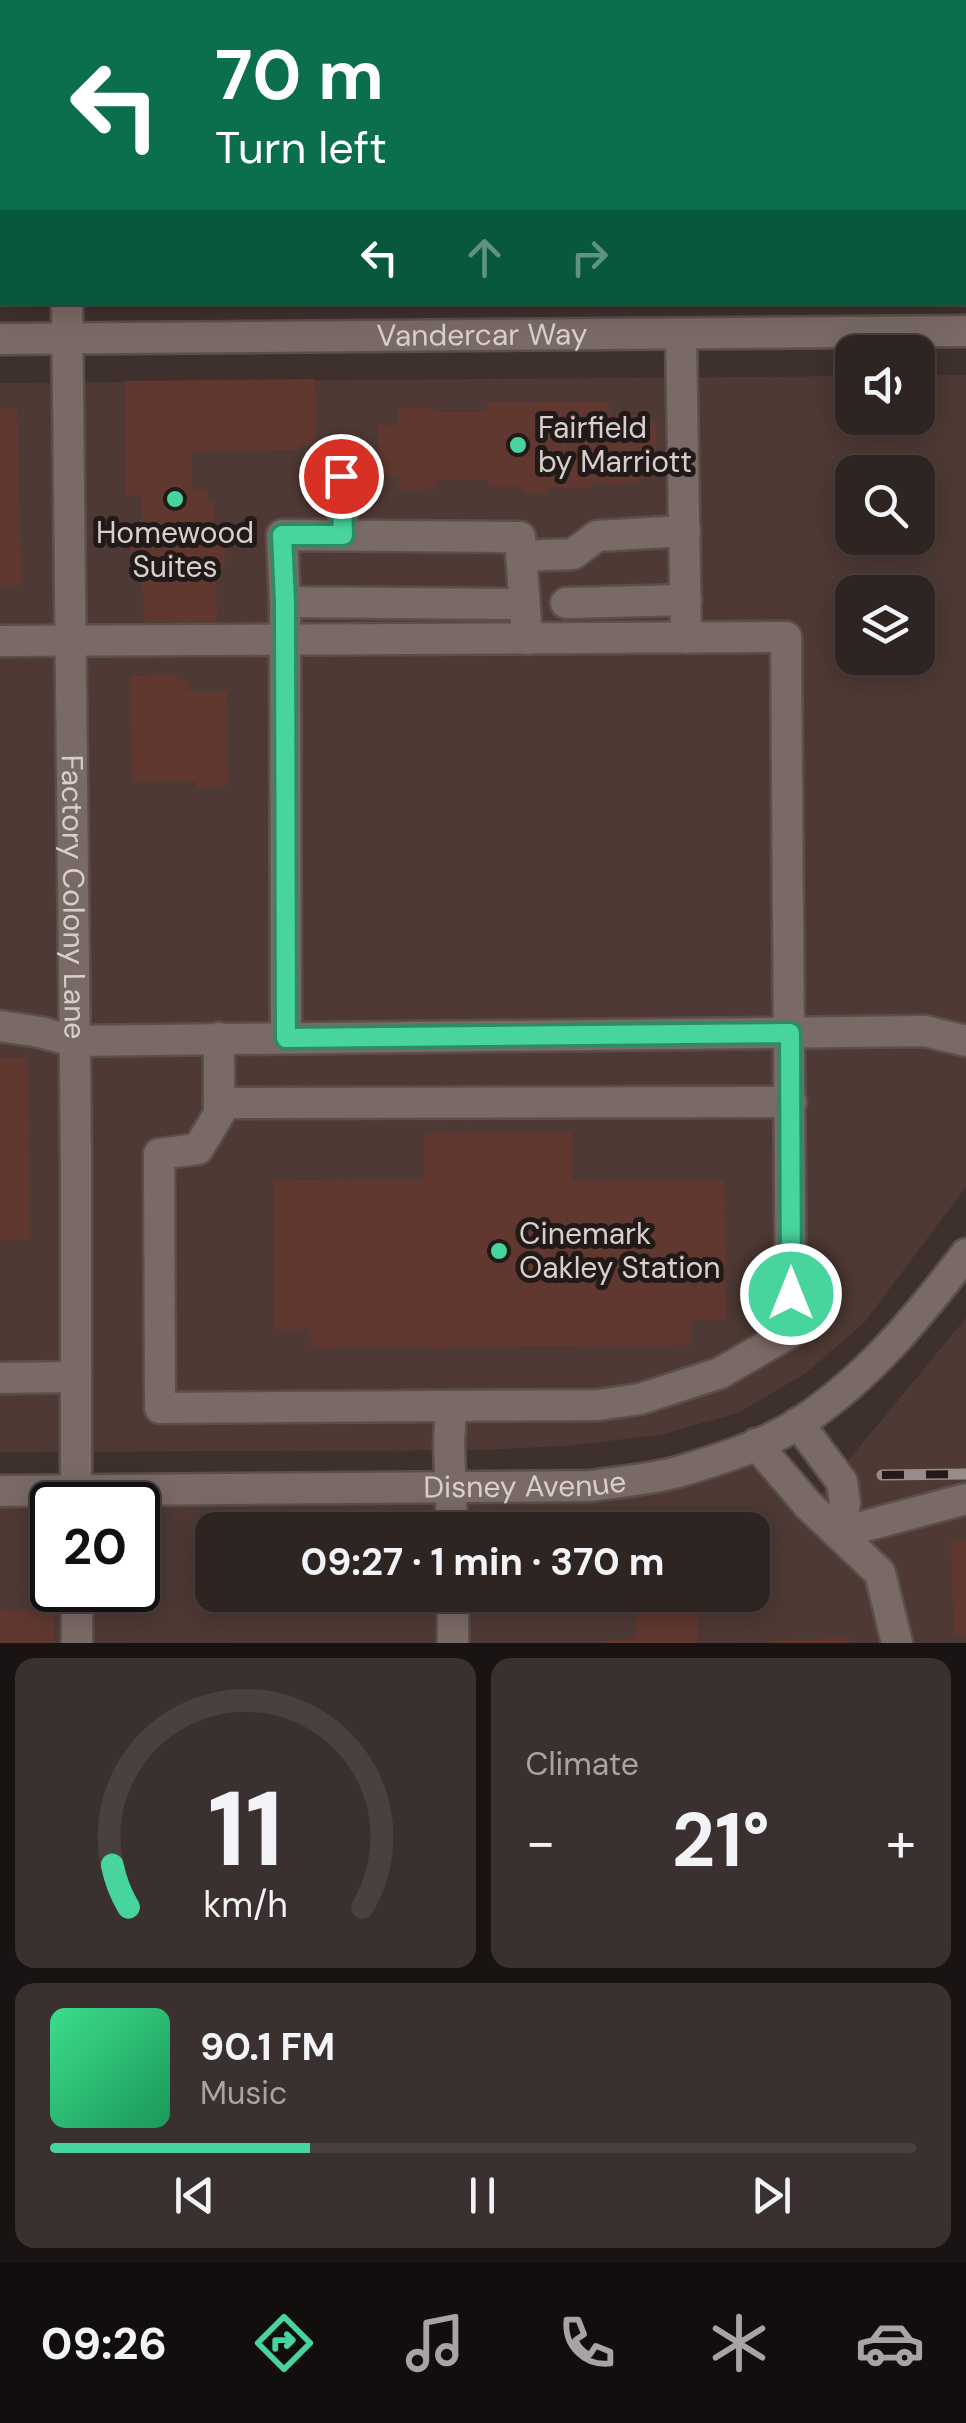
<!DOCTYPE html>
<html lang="en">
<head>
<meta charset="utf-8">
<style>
  body { margin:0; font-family:"DM Sans",sans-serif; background:#3a302f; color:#f1f3f6; height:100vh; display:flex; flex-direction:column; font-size:38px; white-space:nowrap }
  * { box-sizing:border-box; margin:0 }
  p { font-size:32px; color:#a7a4a5 }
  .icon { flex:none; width:55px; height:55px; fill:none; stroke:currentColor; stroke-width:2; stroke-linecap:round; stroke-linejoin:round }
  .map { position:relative; height:1643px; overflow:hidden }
  .details { display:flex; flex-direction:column; gap:15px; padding:15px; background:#191413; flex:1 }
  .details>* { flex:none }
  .guide { position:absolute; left:0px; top:0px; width:968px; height:305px; box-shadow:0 5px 25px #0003,0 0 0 2px #494140; background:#0b6e4f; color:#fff; overflow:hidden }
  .tools { position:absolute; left:835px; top:335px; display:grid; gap:20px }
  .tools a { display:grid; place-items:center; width:100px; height:100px; border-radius:20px; background:#2e2422; box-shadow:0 5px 25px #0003,0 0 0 2px #494140; font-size:50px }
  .speed { position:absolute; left:30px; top:1482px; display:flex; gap:20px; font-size:50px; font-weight:700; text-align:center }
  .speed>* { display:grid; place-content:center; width:130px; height:130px; border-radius:50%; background:#2e2422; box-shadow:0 5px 25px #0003,0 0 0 2px #494140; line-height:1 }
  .speed .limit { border:5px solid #111; border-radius:15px; background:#fff; color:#111 }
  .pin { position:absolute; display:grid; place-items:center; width:85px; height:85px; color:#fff; margin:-42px; border:5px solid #fff; border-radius:50%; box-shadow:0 2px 10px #0007 }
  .me { position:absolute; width:110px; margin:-55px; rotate:0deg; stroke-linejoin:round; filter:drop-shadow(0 0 8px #0008) }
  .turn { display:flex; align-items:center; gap:35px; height:210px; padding:0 50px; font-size:45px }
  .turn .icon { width:130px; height:130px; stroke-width:2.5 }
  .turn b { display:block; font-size:70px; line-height:85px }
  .lanes { display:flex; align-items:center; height:95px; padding:0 50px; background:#0003; justify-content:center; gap:50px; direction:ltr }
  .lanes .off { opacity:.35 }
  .big { font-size:75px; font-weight:700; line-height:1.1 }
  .details .widget { flex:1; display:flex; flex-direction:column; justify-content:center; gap:15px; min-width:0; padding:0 35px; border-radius:20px; background:#3a302f }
  .details .dial { align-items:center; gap:0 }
  .dial svg { height:260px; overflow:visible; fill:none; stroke:#494140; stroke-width:7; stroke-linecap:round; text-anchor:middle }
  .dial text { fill:#f1f3f6; stroke:none }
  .song { display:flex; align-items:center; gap:30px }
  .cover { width:120px; height:120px; border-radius:15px; background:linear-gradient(135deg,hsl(150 70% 55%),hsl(150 70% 35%)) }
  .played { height:10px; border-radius:5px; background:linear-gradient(90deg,#48d49d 30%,#494140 30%) }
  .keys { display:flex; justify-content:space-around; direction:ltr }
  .heat { display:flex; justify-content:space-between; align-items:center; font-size:55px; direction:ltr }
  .details .tiles { flex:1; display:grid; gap:15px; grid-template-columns:1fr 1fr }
  .widget:last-child { grid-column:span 2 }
  .trip { position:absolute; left:195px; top:1512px; width:575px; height:100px; border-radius:20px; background:#2e2422; box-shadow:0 5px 25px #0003,0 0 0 2px #494140; font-weight:700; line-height:100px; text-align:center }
  .dock { display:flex; height:160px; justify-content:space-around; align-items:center; background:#120e0e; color:#a7a4a5 }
  .dock .icon { width:70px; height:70px }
  .dock .selected { color:#48d49d }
  .dock b { font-size:45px; color:#f1f3f6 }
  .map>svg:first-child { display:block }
  .built { fill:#4e3934; fill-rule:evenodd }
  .building { fill:#60382f }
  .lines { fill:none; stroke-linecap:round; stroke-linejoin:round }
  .minor-casing { stroke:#5b4f4c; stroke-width:35 }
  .minor { stroke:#7a6a66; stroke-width:30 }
  .rail-casing { stroke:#978c8a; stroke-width:11 }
  .rail { stroke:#211a19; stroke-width:8; stroke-dasharray:22; stroke-linecap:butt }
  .route-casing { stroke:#2f8a66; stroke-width:25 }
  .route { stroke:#48d49d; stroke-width:18 }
  .poi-dot { fill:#48d49d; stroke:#211a19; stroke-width:4 }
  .labels { text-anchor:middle; stroke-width:10; stroke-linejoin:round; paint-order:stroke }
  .street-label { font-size:30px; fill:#d8cfcd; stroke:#211a19 }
  .poi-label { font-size:30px; fill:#d8cfcd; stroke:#211a19; text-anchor:start }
</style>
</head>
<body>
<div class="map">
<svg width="966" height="1643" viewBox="0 0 966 1643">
  <rect width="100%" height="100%" fill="#3e302d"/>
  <path class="built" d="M918,375H966V1187L864,1323L806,1373L738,1413L660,1435L566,1446L483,1450L0,1452V383L852,376V418H918ZM852,472H918V538H852ZM852,592H918V658H852Z
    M966,1318V1643H0V1491L590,1486L744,1449L808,1509ZM52,1505H138V1590H52ZM212,1530H752V1595H212Z"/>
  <path class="building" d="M315,379L316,445L297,446V450L191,452L192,489H208V502H214V528H225V568H216L217,622H143L142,564L131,565L130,528H142V496H126L125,381Z
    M487,402H609V415H641V420L657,421V465H651V478H638V483H593V488H547V493L523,494V487H488V480H435V489L399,490V476H379V425H398V408H434V412H487Z
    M17,408L21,585H0V409Z
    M177,675V680H187V691H227L228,787L197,788V781L132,782L131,676Z
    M0,1058H28L29,1240H0Z
    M571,1132V1181L724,1180L726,1320H692V1345L311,1348V1329H274V1180L424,1179V1133Z
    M966,1540V1635H954L951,1541Z
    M636,1595H698V1643H604V1640L636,1639Z
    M54,1610V1643H0V1611Z
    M849,1638V1643H773V1640Z"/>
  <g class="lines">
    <defs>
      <g id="minor">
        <path d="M93,0V2"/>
        <path d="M15,2V0"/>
        <path id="s1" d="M67,302L76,1160V1505"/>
        <path d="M681,334L686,638"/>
        <path id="s2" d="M0,339L966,331"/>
        <path d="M341,476L343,535"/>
        <path d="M521,556L573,554L597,536L685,531"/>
        <path d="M285,602L524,604"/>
        <path d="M566,603L686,600"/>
        <path d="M0,641L786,637L791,1332L720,1373L640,1399L598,1405L160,1408L159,1154L198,1149L219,1114V1038"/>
        <path d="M0,1026L40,1032L73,1041L925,1031L966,1041"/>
        <path d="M286,1038L285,602L282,535L520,537L527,639"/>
        <path d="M219,1103L791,1102"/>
        <path d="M0,1378L76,1377"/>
        <path d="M451,1406L449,1443L452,1530"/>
        <path d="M798,1423L842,1482L845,1503L839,1533"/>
        <path d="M756,1444L809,1506L880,1573L897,1643"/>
        <path id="s3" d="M0,1491L591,1486C620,1481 652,1480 681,1471C721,1459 765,1445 801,1422C868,1378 918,1317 966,1254"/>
        <path d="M839,1533L966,1499"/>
        <path d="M77,1590V1643"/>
        <path d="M453,1595V1643"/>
      </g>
    </defs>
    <use href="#minor" class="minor-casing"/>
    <use href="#minor" class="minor"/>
    <defs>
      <path id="rail" d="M882,1475L966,1474"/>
    </defs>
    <use href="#rail" class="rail-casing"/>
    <use href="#rail" class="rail"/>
  </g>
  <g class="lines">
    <defs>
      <path id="route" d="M341,476L343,535H282L285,602L286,1038L790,1033L791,1294"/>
    </defs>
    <use href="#route" class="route-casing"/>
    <use href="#route" class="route"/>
  </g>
  <g class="poi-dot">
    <circle cx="518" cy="445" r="10"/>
    <circle cx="175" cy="499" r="10"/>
    <circle cx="499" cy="1251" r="10"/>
  </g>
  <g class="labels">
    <g class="street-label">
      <text dy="10" stroke="none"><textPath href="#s2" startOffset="482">Vandercar Way</textPath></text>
      <text dy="10" stroke="none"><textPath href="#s1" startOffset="595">Factory Colony Lane</textPath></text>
      <text dy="10" stroke="none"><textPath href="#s3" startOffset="525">Disney Avenue</textPath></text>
    </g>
    <g class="poi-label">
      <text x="538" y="438">Fairfield<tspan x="538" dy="34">by Marriott</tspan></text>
      <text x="175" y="543" text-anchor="middle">Homewood<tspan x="175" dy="34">Suites</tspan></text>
      <text x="519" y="1244">Cinemark<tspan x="519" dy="34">Oakley Station</tspan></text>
    </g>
  </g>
</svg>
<div class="tools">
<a><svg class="icon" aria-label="sound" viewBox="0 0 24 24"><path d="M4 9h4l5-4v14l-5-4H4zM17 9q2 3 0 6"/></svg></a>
<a><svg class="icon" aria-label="search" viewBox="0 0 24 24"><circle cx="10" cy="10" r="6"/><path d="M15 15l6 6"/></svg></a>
<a><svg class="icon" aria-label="layers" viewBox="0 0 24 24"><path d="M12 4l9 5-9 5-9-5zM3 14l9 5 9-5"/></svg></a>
</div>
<div class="speed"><div class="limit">20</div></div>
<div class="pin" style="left:341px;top:476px;background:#d93025"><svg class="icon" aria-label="arrive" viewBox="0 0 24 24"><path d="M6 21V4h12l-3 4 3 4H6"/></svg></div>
<svg class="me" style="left:791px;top:1294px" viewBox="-20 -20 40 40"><circle r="17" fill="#48d49d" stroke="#fff" stroke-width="3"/><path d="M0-11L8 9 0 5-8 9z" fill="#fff"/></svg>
<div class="trip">09:27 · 1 min · 370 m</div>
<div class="guide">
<div class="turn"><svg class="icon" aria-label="left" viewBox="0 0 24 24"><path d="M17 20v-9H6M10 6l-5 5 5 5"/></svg><div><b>70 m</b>Turn left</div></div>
<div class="lanes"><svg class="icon" aria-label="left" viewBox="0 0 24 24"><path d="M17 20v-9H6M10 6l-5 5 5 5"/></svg><svg class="icon off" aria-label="ahead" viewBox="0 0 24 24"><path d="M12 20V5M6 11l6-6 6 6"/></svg><svg class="icon off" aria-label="right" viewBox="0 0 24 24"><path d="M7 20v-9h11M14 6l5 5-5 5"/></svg></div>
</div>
</div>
<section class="details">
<div class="tiles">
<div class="widget dial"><svg viewBox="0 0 100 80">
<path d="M14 69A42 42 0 1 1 86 69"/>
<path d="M14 69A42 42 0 0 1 9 56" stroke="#48d49d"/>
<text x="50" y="56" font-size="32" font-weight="700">11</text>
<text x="50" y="72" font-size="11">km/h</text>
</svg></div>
<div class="widget"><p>Climate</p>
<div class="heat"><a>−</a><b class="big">21°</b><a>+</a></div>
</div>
<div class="widget">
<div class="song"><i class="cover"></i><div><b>90.1 FM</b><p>Music</p></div></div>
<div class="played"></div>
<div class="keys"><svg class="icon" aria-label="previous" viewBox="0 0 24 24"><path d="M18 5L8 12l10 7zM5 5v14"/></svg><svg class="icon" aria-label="pause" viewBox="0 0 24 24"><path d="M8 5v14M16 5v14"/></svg><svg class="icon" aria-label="next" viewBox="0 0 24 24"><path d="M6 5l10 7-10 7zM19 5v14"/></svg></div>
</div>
</div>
</section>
<nav class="dock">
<b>09:26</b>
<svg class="icon selected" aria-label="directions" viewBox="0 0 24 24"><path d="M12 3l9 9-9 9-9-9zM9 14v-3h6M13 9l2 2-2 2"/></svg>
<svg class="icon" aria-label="music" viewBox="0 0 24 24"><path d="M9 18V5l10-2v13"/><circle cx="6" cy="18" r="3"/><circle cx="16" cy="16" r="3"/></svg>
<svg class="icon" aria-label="phone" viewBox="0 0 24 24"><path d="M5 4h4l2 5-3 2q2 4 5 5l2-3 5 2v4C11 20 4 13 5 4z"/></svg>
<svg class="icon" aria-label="climate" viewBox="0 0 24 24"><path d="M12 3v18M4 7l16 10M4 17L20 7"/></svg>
<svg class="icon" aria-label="car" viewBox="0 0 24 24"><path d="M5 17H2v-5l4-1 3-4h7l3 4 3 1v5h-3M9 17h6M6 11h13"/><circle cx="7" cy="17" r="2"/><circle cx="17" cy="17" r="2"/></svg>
</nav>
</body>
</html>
